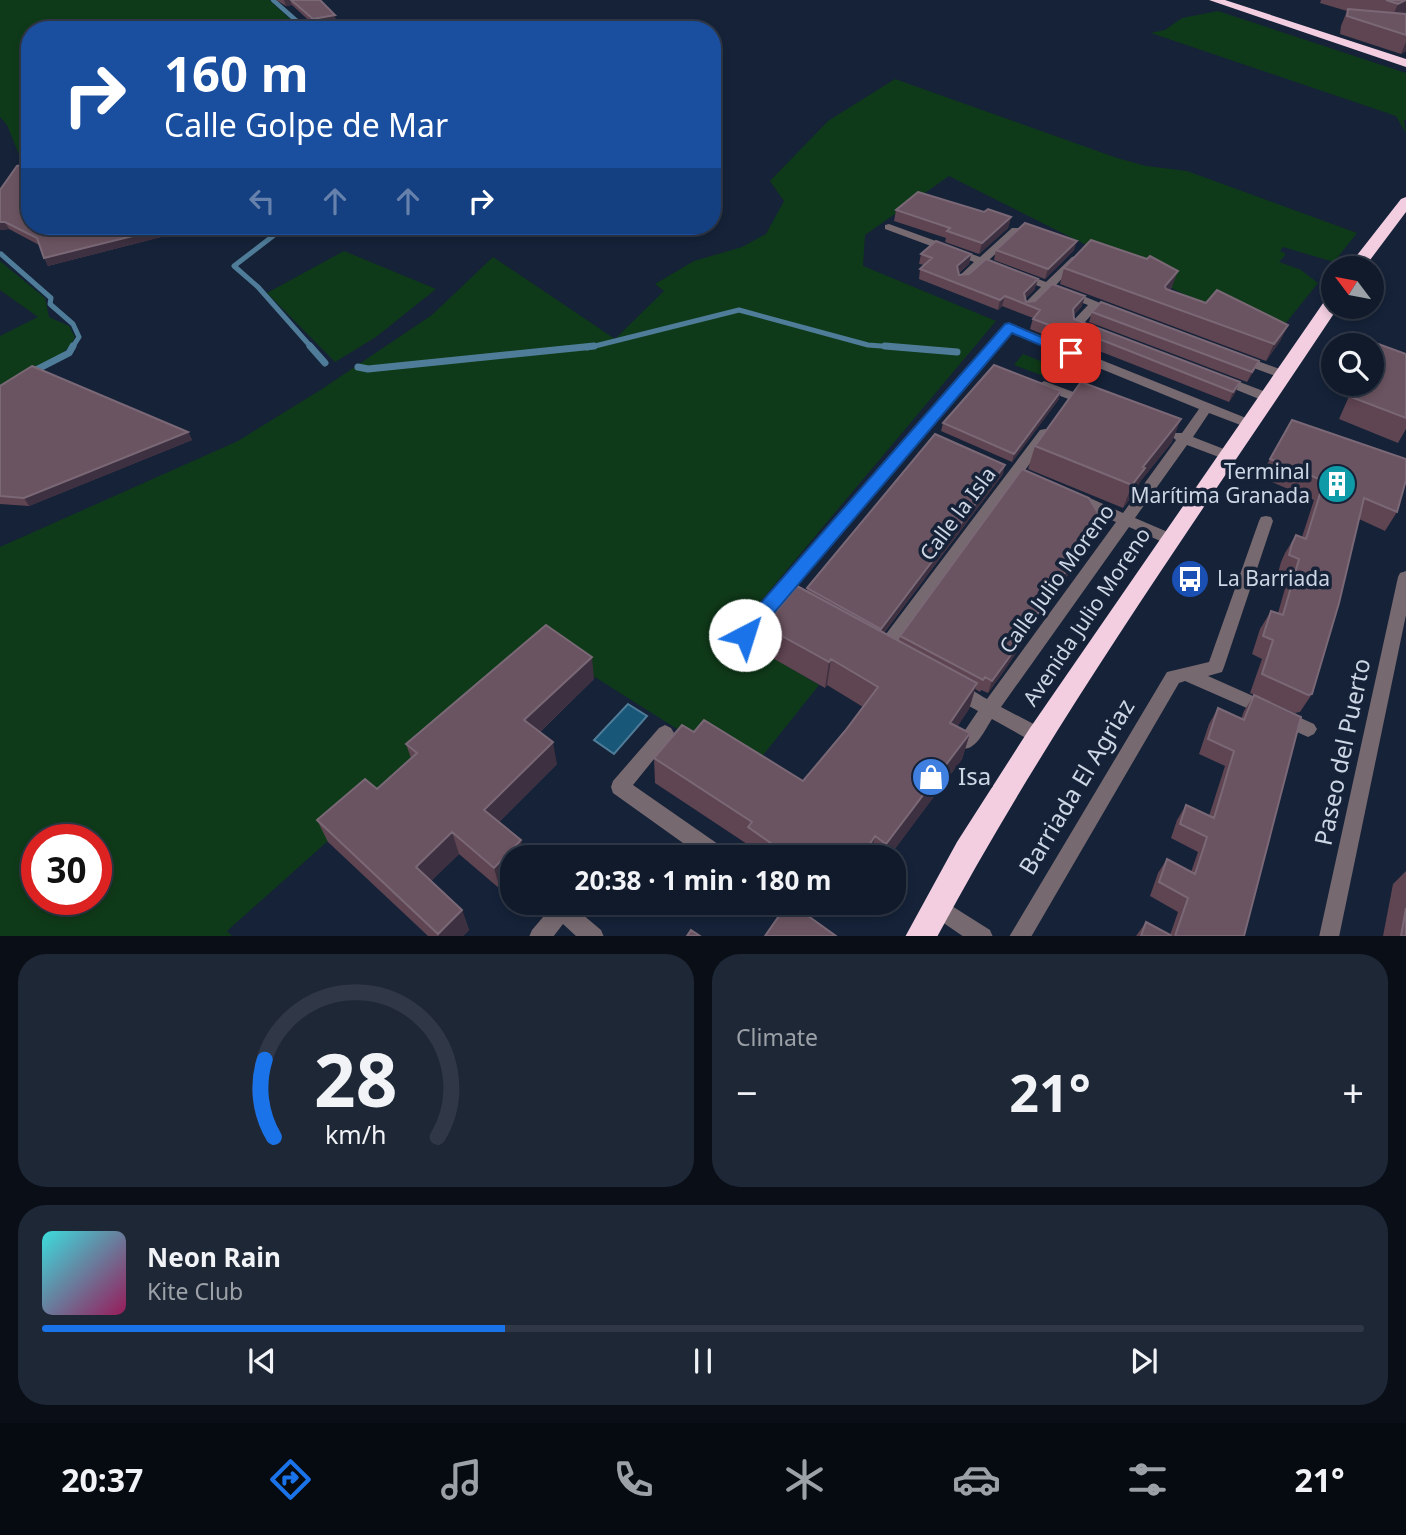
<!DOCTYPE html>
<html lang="en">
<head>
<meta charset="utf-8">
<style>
  body { margin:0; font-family:"Noto Sans",sans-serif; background:#1e2736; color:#f1f3f6; height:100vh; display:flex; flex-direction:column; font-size:26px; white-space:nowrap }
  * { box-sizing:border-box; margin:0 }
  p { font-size:23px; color:#9ca1a8 }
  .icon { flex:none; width:38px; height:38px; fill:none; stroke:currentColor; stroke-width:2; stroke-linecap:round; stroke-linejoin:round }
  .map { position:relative; height:936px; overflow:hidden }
  .side { display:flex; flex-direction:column; gap:18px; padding:18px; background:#090e17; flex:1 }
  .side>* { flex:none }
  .hud { position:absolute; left:21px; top:21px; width:700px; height:214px; border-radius:28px; box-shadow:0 4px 10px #0003,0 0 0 2px #303847; background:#1a4fa0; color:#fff; overflow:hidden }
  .needle { width:46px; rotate:302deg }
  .fabs { position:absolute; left:1321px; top:256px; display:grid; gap:14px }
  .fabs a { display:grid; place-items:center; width:63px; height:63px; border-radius:50%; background:#101a2a; box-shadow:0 4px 10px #0003,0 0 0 2px #303847; font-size:35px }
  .speed { position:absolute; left:21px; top:824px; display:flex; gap:14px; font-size:35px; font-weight:700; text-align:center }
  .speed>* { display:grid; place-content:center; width:91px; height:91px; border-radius:50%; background:#101a2a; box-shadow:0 4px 10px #0003,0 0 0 2px #303847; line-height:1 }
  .speed .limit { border:10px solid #d22; background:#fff; color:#111 }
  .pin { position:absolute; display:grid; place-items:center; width:60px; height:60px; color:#fff; margin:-30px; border-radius:14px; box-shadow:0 4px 10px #0006 }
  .me { position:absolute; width:77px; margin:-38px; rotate:40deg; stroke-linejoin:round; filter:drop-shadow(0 0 5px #0008) }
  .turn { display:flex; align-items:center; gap:24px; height:147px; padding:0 28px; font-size:32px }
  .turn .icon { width:91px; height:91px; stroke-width:2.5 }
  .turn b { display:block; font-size:49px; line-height:60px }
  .lanes { display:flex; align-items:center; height:66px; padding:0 28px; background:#0003; justify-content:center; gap:35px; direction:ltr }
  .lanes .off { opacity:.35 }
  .big { font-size:52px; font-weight:700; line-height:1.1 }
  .side .tile { flex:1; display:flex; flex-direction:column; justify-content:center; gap:10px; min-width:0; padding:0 24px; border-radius:28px; background:#1e2736 }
  .side .dial { align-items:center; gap:0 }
  .dial svg { height:182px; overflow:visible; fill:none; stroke:#303847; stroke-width:7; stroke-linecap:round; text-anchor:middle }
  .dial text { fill:#f1f3f6; stroke:none }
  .song { display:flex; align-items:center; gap:21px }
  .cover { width:84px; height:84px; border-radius:10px; background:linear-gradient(135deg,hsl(180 70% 55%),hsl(330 70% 35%)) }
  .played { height:7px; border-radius:4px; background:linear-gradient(90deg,#1a73e8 35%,#303847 35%) }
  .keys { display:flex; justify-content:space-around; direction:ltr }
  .heat { display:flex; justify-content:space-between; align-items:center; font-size:38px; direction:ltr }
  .side .tiles { flex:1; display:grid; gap:18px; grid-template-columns:1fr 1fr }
  .tile:last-child { grid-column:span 2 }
  .trip { position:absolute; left:500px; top:845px; width:406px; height:70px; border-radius:28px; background:#101a2a; box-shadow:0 4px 10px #0003,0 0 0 2px #303847; font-weight:700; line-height:70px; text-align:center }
  .tabs { display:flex; height:112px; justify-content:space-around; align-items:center; background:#060a11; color:#9ca1a8 }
  .tabs .icon { width:49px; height:49px }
  .tabs .on { color:#1a73e8 }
  .tabs b { font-size:32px; color:#f1f3f6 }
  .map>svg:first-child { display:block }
  .green { fill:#0f3a19; fill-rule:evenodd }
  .water { fill:#195779; stroke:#4f7d99; stroke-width:2 }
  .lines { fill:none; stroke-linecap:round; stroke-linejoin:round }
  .stream-far2 { stroke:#4f7d99; stroke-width:4.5 }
  .stream-far1 { stroke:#4f7d99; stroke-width:5 }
  .stream { stroke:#4f7d99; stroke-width:7 }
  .street { fill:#776970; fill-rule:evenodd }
  .highway { fill:#f2cee0; fill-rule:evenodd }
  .wall { fill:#5f4451 }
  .shaded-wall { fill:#3d3040 }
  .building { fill:#6b5461; stroke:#7a6876; stroke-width:2 }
  .route { fill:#1a73e8; stroke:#114b97; stroke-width:2 }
  .labels { text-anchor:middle; stroke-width:7; stroke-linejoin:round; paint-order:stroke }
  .poi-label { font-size:21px; fill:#cdd6e5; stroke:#152238; text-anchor:end }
  .street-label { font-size:21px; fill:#cdd6e5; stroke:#152238 }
  .near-street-label { font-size:24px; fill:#cdd6e5; stroke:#152238 }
  .near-poi-label { font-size:24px; fill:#cdd6e5; stroke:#152238; text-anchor:start }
</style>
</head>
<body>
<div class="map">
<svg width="1406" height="937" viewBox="0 0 1406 937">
  <rect width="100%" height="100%" fill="#152238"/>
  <path class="green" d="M0,0H269L302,30H30V166L24,167L7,125L0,117Z
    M1218,11L1406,73V120H1404L1406,133L1396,116L1151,33L1165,30L1182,18Z
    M895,79L1117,158L1146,166L1187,171L1357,233L1334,262L1283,247L1280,251L1286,254L1279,262L1301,270L1318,283L1273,339L949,176L865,235L863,266L996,321L733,634L819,685L748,774L546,646L227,931L232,936H0V547L238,441L322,389L432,315L493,257L615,339L664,291L655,284L694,261L742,247L766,234L784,201L770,181L828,121ZM37,840H96V900H37Z
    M344,251L436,289L376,337L335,362L267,293Z
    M0,261L45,298L49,317L69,326L75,337C67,359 21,376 0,388V336L38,317L0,290Z
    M1023,354L1065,371L1057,381L1014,365Z"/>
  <path class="water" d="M628,704L647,716L614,754L594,740Z"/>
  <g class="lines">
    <path class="stream-far2" d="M273,0L307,30"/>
    <path class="stream-far1" d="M286,226L234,266L258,287L312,348
      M1,254L51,298L50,304L73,324L79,337L72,348
      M587,348L739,310L868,345L908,348"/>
    <path class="stream" d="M310,346L325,363
      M885,346L957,352
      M358,367L368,369L594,346
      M32,372L69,353L73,346"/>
    <path class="street" d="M889,224L980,257L1012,228H1020L1021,230L989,260L1003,266V270L999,271L983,266L961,283L955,280L974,262L885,229V225Z
      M1076,256L1081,259L1056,285L1120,311L1114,315L1097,309L1084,323L1097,329L1091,333L1070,324L1088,305L1050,291L1031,309H1023L1021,307L1041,287L1017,278V274H1025L1046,282L1072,257Z
      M1009,323L1256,422L1258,425L1251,429L1209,413L1193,437L1234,453L1236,456L1234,459H1224L1187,445L1135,518L1177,536L1180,540L1177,544H1167L1129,527L1001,707L1045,730L1048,736L1045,742L1039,744L1033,742L992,719C984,731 975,753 960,748L957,742L978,711L949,695L946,690L949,685C961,681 976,693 987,699L1116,522L1071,502L1069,498L1071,494H1081L1123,513L1176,440L1171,436L1173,433H1182L1199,409L1011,332L751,640L745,642L739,640L737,635L1005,324Z
      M1241,355L1288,372L1290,375L1284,379L1237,362L1235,359Z
      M1221,375L1274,395L1275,398L1269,402L1264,401L1217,382L1215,379L1217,376Z
      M1044,381L1092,399L1094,402L1087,406L1039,388L1038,385Z
      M1045,429L1050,430L1052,433L1050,436L889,656L883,658L877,656L875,651L877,646L1040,430Z
      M1266,516L1271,517L1273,521L1224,667L1222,672L1208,676L1271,704L1274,709L1271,714L1265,716L1185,681L1179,683L1031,937H1009L1167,672L1209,662L1259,521L1261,517Z
      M1406,571V615L1339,937H1319L1398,577L1400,573Z
      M1283,710L1314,724L1317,729L1314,734L1308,737L1277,723L1274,718L1277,713Z
      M665,725L671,728L674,733L671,738L633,785L728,851L731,858H704L613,793L611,787L613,781L659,728Z
      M936,896L990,930L993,937H964L929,913L926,906L929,899Z
      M555,903H569L601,930L604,937H577L563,924L553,937H529L532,930Z"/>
    <path class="highway" d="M1209,0H1225L1406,59V67Z
      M1406,197V212L1364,268H1347L1401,199Z
      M1334,295V306H1339C1201,514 1055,717 937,937H905L957,842L1030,728L1328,296Z"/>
  </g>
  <path class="wall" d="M276,0H320L336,21L315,26L292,5L286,6Z
    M1321,0H1406V51L1401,54L1340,34L1341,26L1347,11L1320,3Z
    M17,166L204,226L48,266L39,245L9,229L0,230Z
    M896,210L984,212L1011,217L1008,228L979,254L945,242L946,238L894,221Z
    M996,250H1074L1045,279L994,260Z
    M921,254H971L969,264L959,273V275L1035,289L1025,299L1026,302L1082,306L1074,315V319L1240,382L1235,393L1229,402L1061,336L1057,340L1030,329L1033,318L1002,306L998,310L919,279L920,269L924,265L919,264Z
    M1064,268L1172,287L1170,290L1206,303L1288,325L1280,341L1266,361L1060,284Z
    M1092,312L1259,361L1254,371L1247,382L1089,322Z
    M1406,354V429L1398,443L1339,419L1354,385L1349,383H1372Z
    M0,386L188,432L192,440L29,506L0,504Z
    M1059,399L1012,462L941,431L943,423Z
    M1172,442L1139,483L1136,491L1123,508L1028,469L1035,446Z
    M1270,459L1397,512L1385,531L1359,519L1312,694L1300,712L1295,713L1250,693L1262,659L1252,654L1260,629L1271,611L1278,613L1288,578L1278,573L1281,562L1285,553L1296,535L1302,537L1314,500L1260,477Z
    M1003,474L884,633L899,641L900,636L1097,531L1004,671L988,693L981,690L980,692L975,689L969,709L957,726L970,733L962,759L888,858H755L746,852L747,844L655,783L654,758L694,732L803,781L845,731L863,707L827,685L825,688L762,652L764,626L807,591V588Z
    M594,679L540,732L557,764L499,822L513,858V875L500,889L459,854L431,881L462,910L469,930L463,936H428L328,842L317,820L377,789L411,758L406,744Z
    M1254,695L1244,936H1136L1146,922L1170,935L1178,912L1150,896L1158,873L1167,859L1191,872L1198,852L1171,838L1177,820L1186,805L1209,816L1225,766L1199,754L1209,724L1218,708L1241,719L1244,711Z
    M1406,871V936H1383L1393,884Z
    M820,903H842L835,914Z"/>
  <path class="shaded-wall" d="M284,0H290L292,5L286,6Z
    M1406,0V17L1389,24L1398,4Z
    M335,15L336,21L315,26L313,19Z
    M1406,42V51L1401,54Z
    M1011,217L1008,228L979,254L982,243Z
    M0,222H5L9,229L0,230Z
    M173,226H204L48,266L44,258Z
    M1077,241L1074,250L1045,279L1048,269Z
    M971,254L969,264L955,276L957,266Z
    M1178,271L1172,287L1159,302L1165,286Z
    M1038,279L1035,289L1021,303L1024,293Z
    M1005,296L1002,306L998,310L1000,300Z
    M1085,296L1082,306L1070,319L1073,309Z
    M1064,325L1061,336L1057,340L1060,329Z
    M1288,325L1280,341L1266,361L1274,344Z
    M1259,361L1254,371L1247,382L1252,372Z
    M1240,382L1235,393L1229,402L1233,392Z
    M1061,391L1059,399L1012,462L1014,454Z
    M1181,419L1172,442L1139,483L1136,491L1123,508L1132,485L1143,467Z
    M188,432L192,440L29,506L24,498Z
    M1005,465L1003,474L879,639L881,629Z
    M1101,518L1097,531L1004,671L988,693L992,681Z
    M592,657L594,679L529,742L524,720Z
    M831,659L827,685L825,688L829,662Z
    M977,683L969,709L943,749L950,723Z
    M970,733L962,759L888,858H883L886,844Z
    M553,742L557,764L490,831L484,810Z
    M452,832L459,854L424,888L416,867Z
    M875,836L870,858H861Z
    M521,840L525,858H513V875L500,889L494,868Z
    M837,903H842L835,914Z
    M462,910L469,930L463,936H439L438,934Z"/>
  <path class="building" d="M291,0H320L335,15L313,19Z
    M1386,0H1406L1398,4Z
    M1348,9L1406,14V35L1347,16Z
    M30,163V226H173L44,258L37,238L5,222H0V190L17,166Z
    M918,192L984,212L988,209L1011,217L982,243L947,231L950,228L896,210Z
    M1025,223L1077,241L1048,269L996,250Z
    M1091,240L1147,259L1150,256L1178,271L1165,286L1166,289L1206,303L1217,290L1288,325L1274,344L1064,268Z
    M936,241L971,254L957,266L959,275L969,274L986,259L1038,279L1024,293L1026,302L1035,301L1052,284L1085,296L1073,309L1074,319L1240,382L1233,392L1064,325L1060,329L1033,319L1040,310L1005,296L1000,300L920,269L932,258L921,254Z
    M1101,302L1259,361L1252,372L1092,312Z
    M1359,337L1406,354V418L1351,397L1357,383H1372V345H1355Z
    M994,365L1061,391L1014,454L943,423Z
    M32,366L188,432L24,498L0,496V386Z
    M1081,382L1181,419L1143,467L1145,468L1132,485L1035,446Z
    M1292,420L1406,459V480L1397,512L1364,498L1339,603L1312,694L1308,695L1262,674L1273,640L1263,636L1271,611L1283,615L1299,559L1289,555L1292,544L1296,535L1306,539L1324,481L1270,459Z
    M935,434L1005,465L881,629L807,588Z
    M1022,469L1089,498L1101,518L1008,659L992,681L985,677L983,680L900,636Z
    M797,586L977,683L950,723L970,733L886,844L875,836L861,858H792L748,827L752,822L654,758L682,725L694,732L704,720L803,781L845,731L878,687L831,659L829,662L764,626Z
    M546,625L592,657L524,720L553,742L484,810L521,840L494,868L452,832L416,867L462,910L438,934L317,820L365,779L377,789L417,753L406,744Z
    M1254,695L1301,717L1244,936H1175L1188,898L1159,882L1167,859L1195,874L1207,837L1180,824L1186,805L1214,818L1234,751L1208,739L1218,708L1244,720Z
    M788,903H790L836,936H765Z
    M1406,908V936H1401Z
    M1146,922L1172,936H1141Z
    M691,930L700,936H687Z"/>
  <path class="route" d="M1009,323L1078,353L1076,356H1066L1012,333L751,640L745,642L738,640L735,635L738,629L1005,324Z"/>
  <defs>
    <symbol id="building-disc" viewBox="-11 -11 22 22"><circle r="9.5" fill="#0f9aa8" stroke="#152238"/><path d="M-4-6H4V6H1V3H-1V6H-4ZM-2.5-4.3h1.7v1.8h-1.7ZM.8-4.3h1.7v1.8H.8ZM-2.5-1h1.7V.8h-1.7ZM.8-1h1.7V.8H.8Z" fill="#fff"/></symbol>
    <symbol id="bus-disc" viewBox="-11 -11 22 22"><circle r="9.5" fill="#1a4fb4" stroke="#152238"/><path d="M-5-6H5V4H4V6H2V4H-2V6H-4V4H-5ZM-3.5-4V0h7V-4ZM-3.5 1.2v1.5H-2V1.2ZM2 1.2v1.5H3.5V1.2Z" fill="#fff"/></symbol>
    <symbol id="shop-disc" viewBox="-11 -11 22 22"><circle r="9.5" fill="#3f7fe0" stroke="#152238"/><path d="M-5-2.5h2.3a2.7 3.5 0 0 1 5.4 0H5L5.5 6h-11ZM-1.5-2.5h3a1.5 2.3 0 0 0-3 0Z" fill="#fff"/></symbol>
  </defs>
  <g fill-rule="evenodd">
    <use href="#building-disc" x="1315" y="462" width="44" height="44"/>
    <use href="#bus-disc" x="1168" y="557" width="44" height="44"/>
    <use href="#shop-disc" x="909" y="755" width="44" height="44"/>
  </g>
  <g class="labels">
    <g class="poi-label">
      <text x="1310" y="479">Terminal<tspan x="1310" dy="24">Marítima Granada</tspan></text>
      <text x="1217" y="586" text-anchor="start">La Barriada</text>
    </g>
    <g class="street-label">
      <text transform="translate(958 514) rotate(-53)" y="7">Calle la Isla</text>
      <text transform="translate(1057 579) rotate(-54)" y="7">Calle Julio Moreno</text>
      <text transform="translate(1087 617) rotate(-56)" y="7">Avenida Julio Moreno</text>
    </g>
    <g class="near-street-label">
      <text transform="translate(1343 752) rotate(-78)" y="8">Paseo del Puerto</text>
      <text transform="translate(1077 787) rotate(-59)" y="8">Barriada El Agriaz</text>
    </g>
    <g class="near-poi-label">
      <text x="958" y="785">Isa</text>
    </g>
  </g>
</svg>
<div class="fabs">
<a><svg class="needle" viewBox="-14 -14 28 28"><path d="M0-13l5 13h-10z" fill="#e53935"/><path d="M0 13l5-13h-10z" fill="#9ca1a8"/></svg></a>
<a><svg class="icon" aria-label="search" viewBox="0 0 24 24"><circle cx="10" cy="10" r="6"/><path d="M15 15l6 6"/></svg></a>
</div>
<div class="speed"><div class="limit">30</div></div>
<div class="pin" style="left:1071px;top:353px;background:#d93025"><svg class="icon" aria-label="arrive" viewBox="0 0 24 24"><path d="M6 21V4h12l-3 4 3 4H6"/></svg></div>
<svg class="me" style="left:745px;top:635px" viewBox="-20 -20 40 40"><circle r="19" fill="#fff"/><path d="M0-13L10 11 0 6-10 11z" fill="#1a73e8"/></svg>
<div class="trip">20:38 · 1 min · 180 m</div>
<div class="hud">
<div class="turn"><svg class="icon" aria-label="right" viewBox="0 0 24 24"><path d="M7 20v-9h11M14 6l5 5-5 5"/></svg><div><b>160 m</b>Calle Golpe de Mar</div></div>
<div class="lanes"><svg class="icon off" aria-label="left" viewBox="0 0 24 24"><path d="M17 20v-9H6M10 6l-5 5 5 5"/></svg><svg class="icon off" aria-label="ahead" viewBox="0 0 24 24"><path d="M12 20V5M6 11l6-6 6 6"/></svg><svg class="icon off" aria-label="ahead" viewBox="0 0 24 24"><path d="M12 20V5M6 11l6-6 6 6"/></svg><svg class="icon" aria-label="right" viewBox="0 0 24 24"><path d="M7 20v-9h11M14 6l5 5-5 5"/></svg></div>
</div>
</div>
<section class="side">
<div class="tiles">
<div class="tile dial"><svg viewBox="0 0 100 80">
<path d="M14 69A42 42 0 1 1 86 69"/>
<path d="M14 69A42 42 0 0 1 10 35" stroke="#1a73e8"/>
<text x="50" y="56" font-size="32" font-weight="700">28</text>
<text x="50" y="72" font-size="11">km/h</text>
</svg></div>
<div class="tile"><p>Climate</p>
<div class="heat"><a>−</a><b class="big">21°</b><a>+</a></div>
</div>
<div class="tile">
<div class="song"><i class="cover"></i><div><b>Neon Rain</b><p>Kite Club</p></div></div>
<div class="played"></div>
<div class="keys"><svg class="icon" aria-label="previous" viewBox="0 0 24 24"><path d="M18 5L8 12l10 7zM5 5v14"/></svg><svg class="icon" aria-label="pause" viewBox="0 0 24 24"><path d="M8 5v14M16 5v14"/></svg><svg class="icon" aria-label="next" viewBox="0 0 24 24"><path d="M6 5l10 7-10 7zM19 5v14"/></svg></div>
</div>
</div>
</section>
<nav class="tabs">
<b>20:37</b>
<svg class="icon on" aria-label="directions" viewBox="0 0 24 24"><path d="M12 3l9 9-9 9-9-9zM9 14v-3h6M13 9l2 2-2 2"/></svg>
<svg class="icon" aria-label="music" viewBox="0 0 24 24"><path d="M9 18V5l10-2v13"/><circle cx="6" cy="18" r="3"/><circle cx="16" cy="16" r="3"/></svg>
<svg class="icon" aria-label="phone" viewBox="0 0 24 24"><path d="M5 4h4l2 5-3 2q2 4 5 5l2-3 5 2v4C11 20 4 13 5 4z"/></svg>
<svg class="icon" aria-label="climate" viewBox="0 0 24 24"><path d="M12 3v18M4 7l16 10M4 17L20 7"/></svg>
<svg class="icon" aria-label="car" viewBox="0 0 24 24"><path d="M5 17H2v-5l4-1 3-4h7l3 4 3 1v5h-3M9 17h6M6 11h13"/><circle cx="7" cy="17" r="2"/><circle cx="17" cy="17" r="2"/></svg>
<svg class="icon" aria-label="filters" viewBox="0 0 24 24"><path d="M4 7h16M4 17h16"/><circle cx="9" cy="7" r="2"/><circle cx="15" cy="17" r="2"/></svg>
<b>21°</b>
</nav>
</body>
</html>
